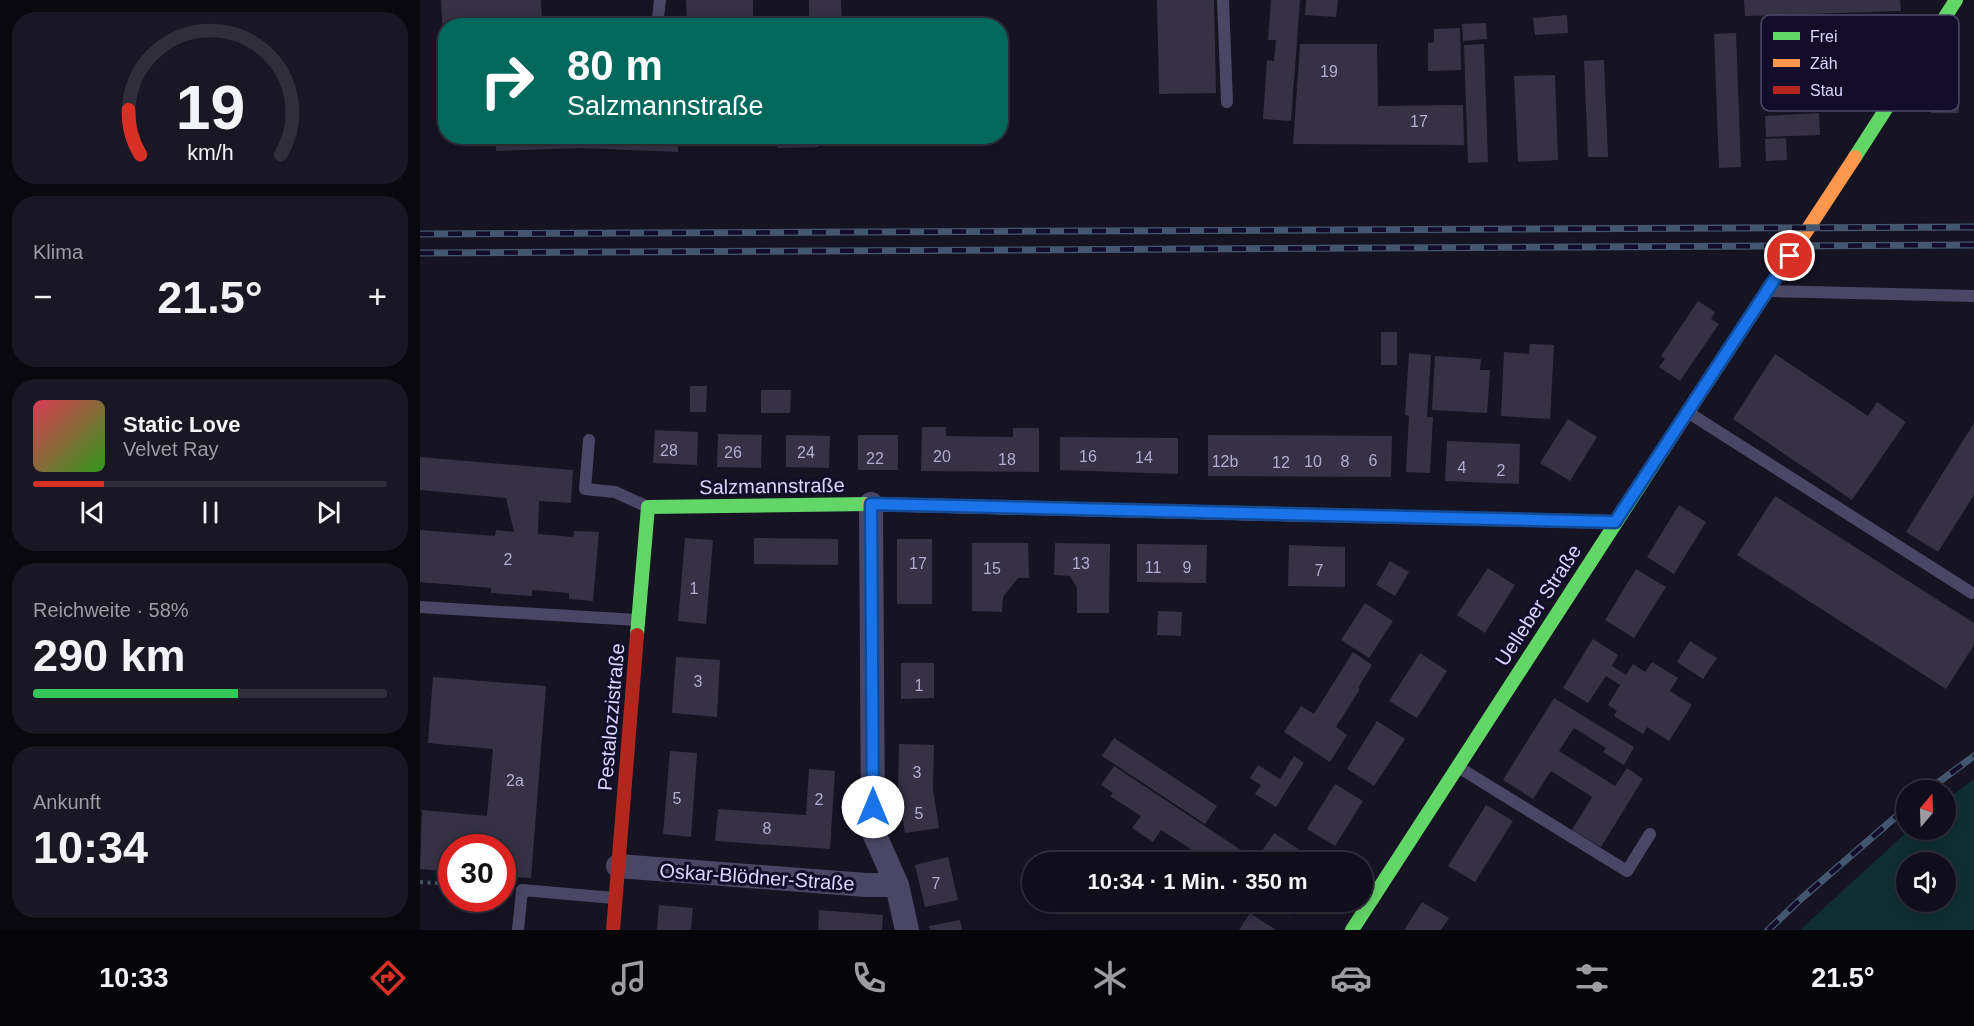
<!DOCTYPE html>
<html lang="de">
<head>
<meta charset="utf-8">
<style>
  body { margin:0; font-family:Arial,sans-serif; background:#191723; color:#f1f3f6; height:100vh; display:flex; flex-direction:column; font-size:22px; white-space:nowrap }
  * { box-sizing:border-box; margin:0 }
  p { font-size:20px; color:#9c9ca2 }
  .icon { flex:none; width:33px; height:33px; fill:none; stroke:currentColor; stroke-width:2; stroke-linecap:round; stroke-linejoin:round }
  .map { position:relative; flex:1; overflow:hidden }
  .drawer { display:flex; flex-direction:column; gap:12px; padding:12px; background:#09080e; width:420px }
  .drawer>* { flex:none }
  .guide { position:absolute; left:18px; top:18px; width:570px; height:126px; border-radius:24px; box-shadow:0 3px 15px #0003,0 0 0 2px #302e39; background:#00695c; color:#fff; overflow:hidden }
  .needle { width:39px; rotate:19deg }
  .buttons { position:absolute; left:1476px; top:780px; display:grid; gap:12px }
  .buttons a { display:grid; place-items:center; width:60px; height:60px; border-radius:50%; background:#100e1a; box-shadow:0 3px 15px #0003,0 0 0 2px #302e39; font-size:30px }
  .speed { position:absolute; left:18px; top:834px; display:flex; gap:12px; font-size:30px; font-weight:700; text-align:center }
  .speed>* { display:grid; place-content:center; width:78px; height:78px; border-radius:50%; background:#100e1a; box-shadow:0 3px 15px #0003,0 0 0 2px #302e39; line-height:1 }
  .speed .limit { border:9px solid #d22; background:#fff; color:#111 }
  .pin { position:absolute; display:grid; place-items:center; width:51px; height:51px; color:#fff; margin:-26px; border:3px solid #fff; border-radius:50%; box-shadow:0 2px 6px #0007 }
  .me { position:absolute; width:66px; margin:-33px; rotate:0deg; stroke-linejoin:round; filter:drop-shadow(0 0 4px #0008) }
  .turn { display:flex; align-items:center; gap:21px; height:126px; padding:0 30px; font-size:27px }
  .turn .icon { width:78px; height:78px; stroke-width:2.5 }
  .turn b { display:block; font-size:42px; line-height:51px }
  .big { font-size:45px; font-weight:600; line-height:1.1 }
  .drawer .tile { flex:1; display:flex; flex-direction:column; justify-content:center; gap:9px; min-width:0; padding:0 21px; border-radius:24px; background:#191723 }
  .drawer .dial { align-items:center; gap:0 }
  .dial svg { height:156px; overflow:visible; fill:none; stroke:#302e39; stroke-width:7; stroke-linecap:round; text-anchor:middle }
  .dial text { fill:#f1f3f6; stroke:none }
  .song { display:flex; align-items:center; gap:18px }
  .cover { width:72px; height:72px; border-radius:9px; background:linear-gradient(135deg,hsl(350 70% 55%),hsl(110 70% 35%)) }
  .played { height:6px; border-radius:3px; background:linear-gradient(90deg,#d93025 20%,#302e39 20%) }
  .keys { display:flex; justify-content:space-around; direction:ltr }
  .heat { display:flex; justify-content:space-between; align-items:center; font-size:33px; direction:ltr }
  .charge { height:9px; border-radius:4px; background:linear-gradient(90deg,#34c759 58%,#302e39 0) }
  .trip { position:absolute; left:602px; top:852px; width:351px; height:60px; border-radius:30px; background:#100e1a; box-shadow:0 3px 15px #0003,0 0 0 2px #302e39; font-weight:600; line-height:60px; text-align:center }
  .dock { display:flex; height:96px; justify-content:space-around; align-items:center; background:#06060a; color:#9c9ca2 }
  .dock .icon { width:42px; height:42px }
  .dock .on { color:#d93025 }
  .dock b { font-size:27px; color:#f1f3f6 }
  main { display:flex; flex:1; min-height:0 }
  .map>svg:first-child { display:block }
  .green { fill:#102f31; fill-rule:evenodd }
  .building { fill:#363145 }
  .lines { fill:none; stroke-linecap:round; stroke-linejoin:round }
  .path { stroke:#445364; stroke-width:4; stroke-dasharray:3 4.5; stroke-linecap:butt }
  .lane { stroke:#4a4764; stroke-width:12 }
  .street { stroke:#4a4764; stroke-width:24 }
  .fast { stroke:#63d668; stroke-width:14 }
  .slow { stroke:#ff974d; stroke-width:14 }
  .jam { stroke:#b3261e; stroke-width:14 }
  .rail-casing { stroke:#44576e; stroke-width:7 }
  .rail { stroke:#130d29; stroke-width:4.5; stroke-dasharray:14; stroke-linecap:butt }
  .route-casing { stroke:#114b97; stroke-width:15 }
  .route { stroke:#1a73e8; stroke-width:10 }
  .labels { text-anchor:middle; stroke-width:6; stroke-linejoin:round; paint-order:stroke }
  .number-label { font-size:16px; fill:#b2acd0 }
  .street-label { font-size:20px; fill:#dcd5ff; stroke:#130d29 }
  .key { fill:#130d29; stroke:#4f4969; stroke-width:1.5 }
  .key-label { font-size:16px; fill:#dcd5ff }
</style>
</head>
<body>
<main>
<section class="drawer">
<div class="tile dial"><svg viewBox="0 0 100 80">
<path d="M14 69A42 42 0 1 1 86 69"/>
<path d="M14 69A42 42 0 0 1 8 46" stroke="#d93025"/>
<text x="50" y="56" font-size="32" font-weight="700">19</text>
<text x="50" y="72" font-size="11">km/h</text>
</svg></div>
<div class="tile"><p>Klima</p>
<div class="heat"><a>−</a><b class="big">21.5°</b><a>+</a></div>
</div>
<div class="tile">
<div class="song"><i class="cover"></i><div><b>Static Love</b><p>Velvet Ray</p></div></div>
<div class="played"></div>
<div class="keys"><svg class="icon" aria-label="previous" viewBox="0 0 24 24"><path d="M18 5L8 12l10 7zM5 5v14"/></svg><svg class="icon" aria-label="pause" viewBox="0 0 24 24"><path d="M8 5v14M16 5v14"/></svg><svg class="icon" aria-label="next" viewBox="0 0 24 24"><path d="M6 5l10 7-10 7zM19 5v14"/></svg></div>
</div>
<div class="tile"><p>Reichweite · 58%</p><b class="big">290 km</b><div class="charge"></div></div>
<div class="tile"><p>Ankunft</p><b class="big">10:34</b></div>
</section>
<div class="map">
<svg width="1554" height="930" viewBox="0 0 1554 930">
  <rect width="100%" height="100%" fill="#161323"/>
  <path class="green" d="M1554,779V930H1380L1489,830H1526V800ZM1486,862H1526V902H1486Z"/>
  <path class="building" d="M21,0H121L122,18L50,22V26H26V54H24Z
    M266,0H333V26H267Z
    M389,0H421L422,26H389Z
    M737,0H794L796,93L739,94Z
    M851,0H880L871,121L843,119L847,60L854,61L856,40H848Z
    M886,0H918L916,17L885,15Z
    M1324,0H1480L1481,11L1325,16Z
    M1147,15L1148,33L1115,35L1113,18Z
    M1066,23L1067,39L1043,41L1042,24Z
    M1040,28L1041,70L1008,71V43L1014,42V29Z
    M1316,33L1321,167L1299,168L1294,34Z
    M880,44H957L958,106L1043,105L1044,145L873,144Z
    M1064,44L1068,162L1048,163L1044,45Z
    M1184,60L1188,157H1168L1164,61Z
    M1135,75L1138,160L1098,162L1094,76Z
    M1517,78H1538L1539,113H1511V101H1515Z
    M1399,113L1400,135L1346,137L1345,116Z
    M75,136H258V152L160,148L76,151Z
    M356,136H397L398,147L357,148Z
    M1366,138L1367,160L1346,161L1345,139Z
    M1278,301L1295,312L1291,319L1299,324L1260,381L1239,367L1245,359L1241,356Z
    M961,332H977V365H961Z
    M1110,344L1134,345L1130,419L1081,416L1084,352L1109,354Z
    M989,353L1011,355L1007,417H1013L1010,473L986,472L989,416L985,415Z
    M1355,354L1448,416L1457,402L1486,422L1432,500L1313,419Z
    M1015,356L1061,359L1060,370H1070L1067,413L1012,410Z
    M270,386H287L286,412H270Z
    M341,390H371L370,413H341Z
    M1148,419L1177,437L1150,481L1120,463Z
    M1554,423V495L1518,552L1486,532Z
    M502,427H526V436L593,437V428H619V472L501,471Z
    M235,430L278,432L277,465L233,463Z
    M298,434L342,435L341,468L297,467Z
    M366,435L410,436L409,468L366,467Z
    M438,435H478V470H438Z
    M788,435L972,436L971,477L788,476Z
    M640,437L758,438V474L640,470Z
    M1027,441L1100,444L1099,484L1025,481Z
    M0,457L153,470L151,503L119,501L118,534L153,537L154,531L179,532L173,601L149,599V593L112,590V596L71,593V588L0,582V530L75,536L76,530L94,532L86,498L0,490Z
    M1355,496L1554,623V645L1526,689L1317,555Z
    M1259,505L1286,522L1254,574L1227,557Z
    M265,538L293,540L286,624L258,621Z
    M334,538L418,539V565L334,564Z
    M477,539H512V604H477Z
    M552,543H608L609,578H598L583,597L582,612L552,611Z
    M635,543L690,544L689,613H657V588L650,576L634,575Z
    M717,544L787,545L786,583L717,582Z
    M869,545L925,547V587L868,586Z
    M970,561L989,572L975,596L956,585Z
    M1068,568L1095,585L1065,633L1037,615Z
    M1216,569L1246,587L1214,638L1185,620Z
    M945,603L973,621L949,658L921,640Z
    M738,611L762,612L761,636L737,635Z
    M1173,639L1198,655L1192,666L1206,675L1213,664L1225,672L1232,662L1258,678L1250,691L1272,705L1249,741L1227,727L1223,734L1194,716L1197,711L1188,705L1200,685L1186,676L1168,703L1143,688Z
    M1270,641L1297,658L1283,679L1257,662Z
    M933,652L952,665L938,688L940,689L916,727L927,735L910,762L864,732L881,706L894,714Z
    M1000,653L1027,671L997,718L969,701Z
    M256,657L300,660L297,717L252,713Z
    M481,663H514V698L481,699Z
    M13,677L126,686L111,878L82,876V848H32V872L0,869L2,810L67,816L73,749L8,743Z
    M1134,698L1214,747L1204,765L1183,752L1186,748L1154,728L1139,751L1195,786L1207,768L1223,779L1181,847L1152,830L1172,797L1131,771L1113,799L1083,780Z
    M957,721L985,739L954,786L927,769Z
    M694,738L797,806L785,824L682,756Z
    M479,744L514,745L513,789L519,828L485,833L478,792Z
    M250,751L277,753L271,837L243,834Z
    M874,756L884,763L856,807L835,794L841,785L830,778L838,765L860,779Z
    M694,766L836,860L854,833L898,862H791L741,830L733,842L712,828L721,816L690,796L693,793L681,785Z
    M389,769L415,771L410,849L295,841L298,809L386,815Z
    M915,784L943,801L915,846L887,829Z
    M1066,805L1093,821L1055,882L1028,866Z
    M528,857L538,900L505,907L495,865Z
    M850,902H879L870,915Z
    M1002,902L1029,918L1021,930H984Z
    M239,905L273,908L271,930H237Z
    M399,910L463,915L462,930H398Z
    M830,913L856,930H819Z
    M540,920L542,930H510L509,926Z"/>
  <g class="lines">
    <path class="path" d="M0,882L32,884"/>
    <path class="lane" d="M803,0L807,102
      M237,26L240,0
      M1351,291L1554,296
      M1269,413L1552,593
      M169,440L165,489L195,492L228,507
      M0,607L217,620
      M1038,767L1207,871L1230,834
      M98,930L102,890L194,898"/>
    <path class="street" d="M451,504L453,831L477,885L487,930
      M198,866L446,885H477"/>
    <path class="fast" d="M1435,157L1536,0
      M217,635L228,507L449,504
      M932,930L1256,430"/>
    <path class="slow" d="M1256,430L1435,157
      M449,504L896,515"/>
    <path class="jam" d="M896,515L1195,522
      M193,930L217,635"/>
    <defs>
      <path id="rail" d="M0,234L1554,227
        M0,253L1554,245
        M1508,790L1554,756
        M1348,930L1382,898L1486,808"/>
    </defs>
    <use href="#rail" class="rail-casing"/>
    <use href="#rail" class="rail"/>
  </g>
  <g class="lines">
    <defs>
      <path id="route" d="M453,807L451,504L1195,522L1370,256"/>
    </defs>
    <use href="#route" class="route-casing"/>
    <use href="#route" class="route"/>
  </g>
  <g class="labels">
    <g class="number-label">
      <text x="909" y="77">19</text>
      <text x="999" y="127">17</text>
      <text x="249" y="456">28</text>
      <text x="313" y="458">26</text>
      <text x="386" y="458">24</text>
      <text x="522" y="462">20</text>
      <text x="668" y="462">16</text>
      <text x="724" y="463">14</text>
      <text x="455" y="464">22</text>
      <text x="587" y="465">18</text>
      <text x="953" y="466">6</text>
      <text x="805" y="467">12b</text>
      <text x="893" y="467">10</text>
      <text x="925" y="467">8</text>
      <text x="861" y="468">12</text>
      <text x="1042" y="473">4</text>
      <text x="1081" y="476">2</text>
      <text x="88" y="565">2</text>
      <text x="498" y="569">17</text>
      <text x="661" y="569">13</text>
      <text x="733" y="573">11</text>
      <text x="767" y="573">9</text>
      <text x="572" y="574">15</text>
      <text x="899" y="576">7</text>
      <text x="274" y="594">1</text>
      <text x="278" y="687">3</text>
      <text x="499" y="691">1</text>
      <text x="497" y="778">3</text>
      <text x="95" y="786">2a</text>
      <text x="257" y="804">5</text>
      <text x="399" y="805">2</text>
      <text x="499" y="819">5</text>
      <text x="347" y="834">8</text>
      <text x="516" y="889">7</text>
    </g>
    <g class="street-label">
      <text transform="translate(352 486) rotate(-1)" y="7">Salzmannstraße</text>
      <text transform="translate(1118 605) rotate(-57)" y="7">Uelleber Straße</text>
      <text transform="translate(191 717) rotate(-85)" y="7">Pestalozzistraße</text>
      <text transform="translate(337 877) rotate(4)" y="7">Oskar-Blödner-Straße</text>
    </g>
  </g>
  <rect x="1341" y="15" width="198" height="96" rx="9" class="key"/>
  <rect x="1353" y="32" width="27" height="8" fill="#63d668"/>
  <rect x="1353" y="59" width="27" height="8" fill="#ff974d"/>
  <rect x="1353" y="86" width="27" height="8" fill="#b3261e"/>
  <g class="key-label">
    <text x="1390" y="42">Frei</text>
    <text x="1390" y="69">Zäh</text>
    <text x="1390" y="96">Stau</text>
  </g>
</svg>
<div class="buttons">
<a><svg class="needle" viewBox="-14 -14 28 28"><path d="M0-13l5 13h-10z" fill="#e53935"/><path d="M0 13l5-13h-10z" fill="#9c9ca2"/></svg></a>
<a><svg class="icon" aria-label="sound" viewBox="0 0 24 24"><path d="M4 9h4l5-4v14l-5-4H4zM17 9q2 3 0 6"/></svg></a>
</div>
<div class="speed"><div class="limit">30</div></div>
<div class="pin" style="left:1370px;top:256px;background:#d93025"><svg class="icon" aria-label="arrive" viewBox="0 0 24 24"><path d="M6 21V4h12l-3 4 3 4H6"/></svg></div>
<svg class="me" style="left:453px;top:807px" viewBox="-20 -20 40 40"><circle r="19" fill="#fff"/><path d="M0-13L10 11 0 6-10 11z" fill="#1a73e8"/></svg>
<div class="trip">10:34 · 1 Min. · 350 m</div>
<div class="guide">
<div class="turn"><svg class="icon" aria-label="right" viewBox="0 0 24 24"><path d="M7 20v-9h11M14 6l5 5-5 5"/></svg><div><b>80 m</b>Salzmannstraße</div></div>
</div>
</div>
</main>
<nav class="dock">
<b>10:33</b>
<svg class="icon on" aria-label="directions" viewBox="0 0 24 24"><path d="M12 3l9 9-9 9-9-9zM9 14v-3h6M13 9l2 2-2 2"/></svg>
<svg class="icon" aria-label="music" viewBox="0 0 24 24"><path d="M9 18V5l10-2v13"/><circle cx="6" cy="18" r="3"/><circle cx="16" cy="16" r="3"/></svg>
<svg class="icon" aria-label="phone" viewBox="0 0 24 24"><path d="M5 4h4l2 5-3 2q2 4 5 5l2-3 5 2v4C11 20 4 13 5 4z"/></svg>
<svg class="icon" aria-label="climate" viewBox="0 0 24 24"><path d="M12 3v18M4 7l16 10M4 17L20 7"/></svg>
<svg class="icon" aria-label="car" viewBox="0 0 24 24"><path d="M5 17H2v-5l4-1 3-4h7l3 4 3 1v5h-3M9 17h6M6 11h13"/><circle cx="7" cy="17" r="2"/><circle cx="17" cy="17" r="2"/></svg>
<svg class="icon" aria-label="filters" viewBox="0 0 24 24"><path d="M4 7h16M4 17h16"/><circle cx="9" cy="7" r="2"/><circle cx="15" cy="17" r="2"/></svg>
<b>21.5°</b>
</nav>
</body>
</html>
